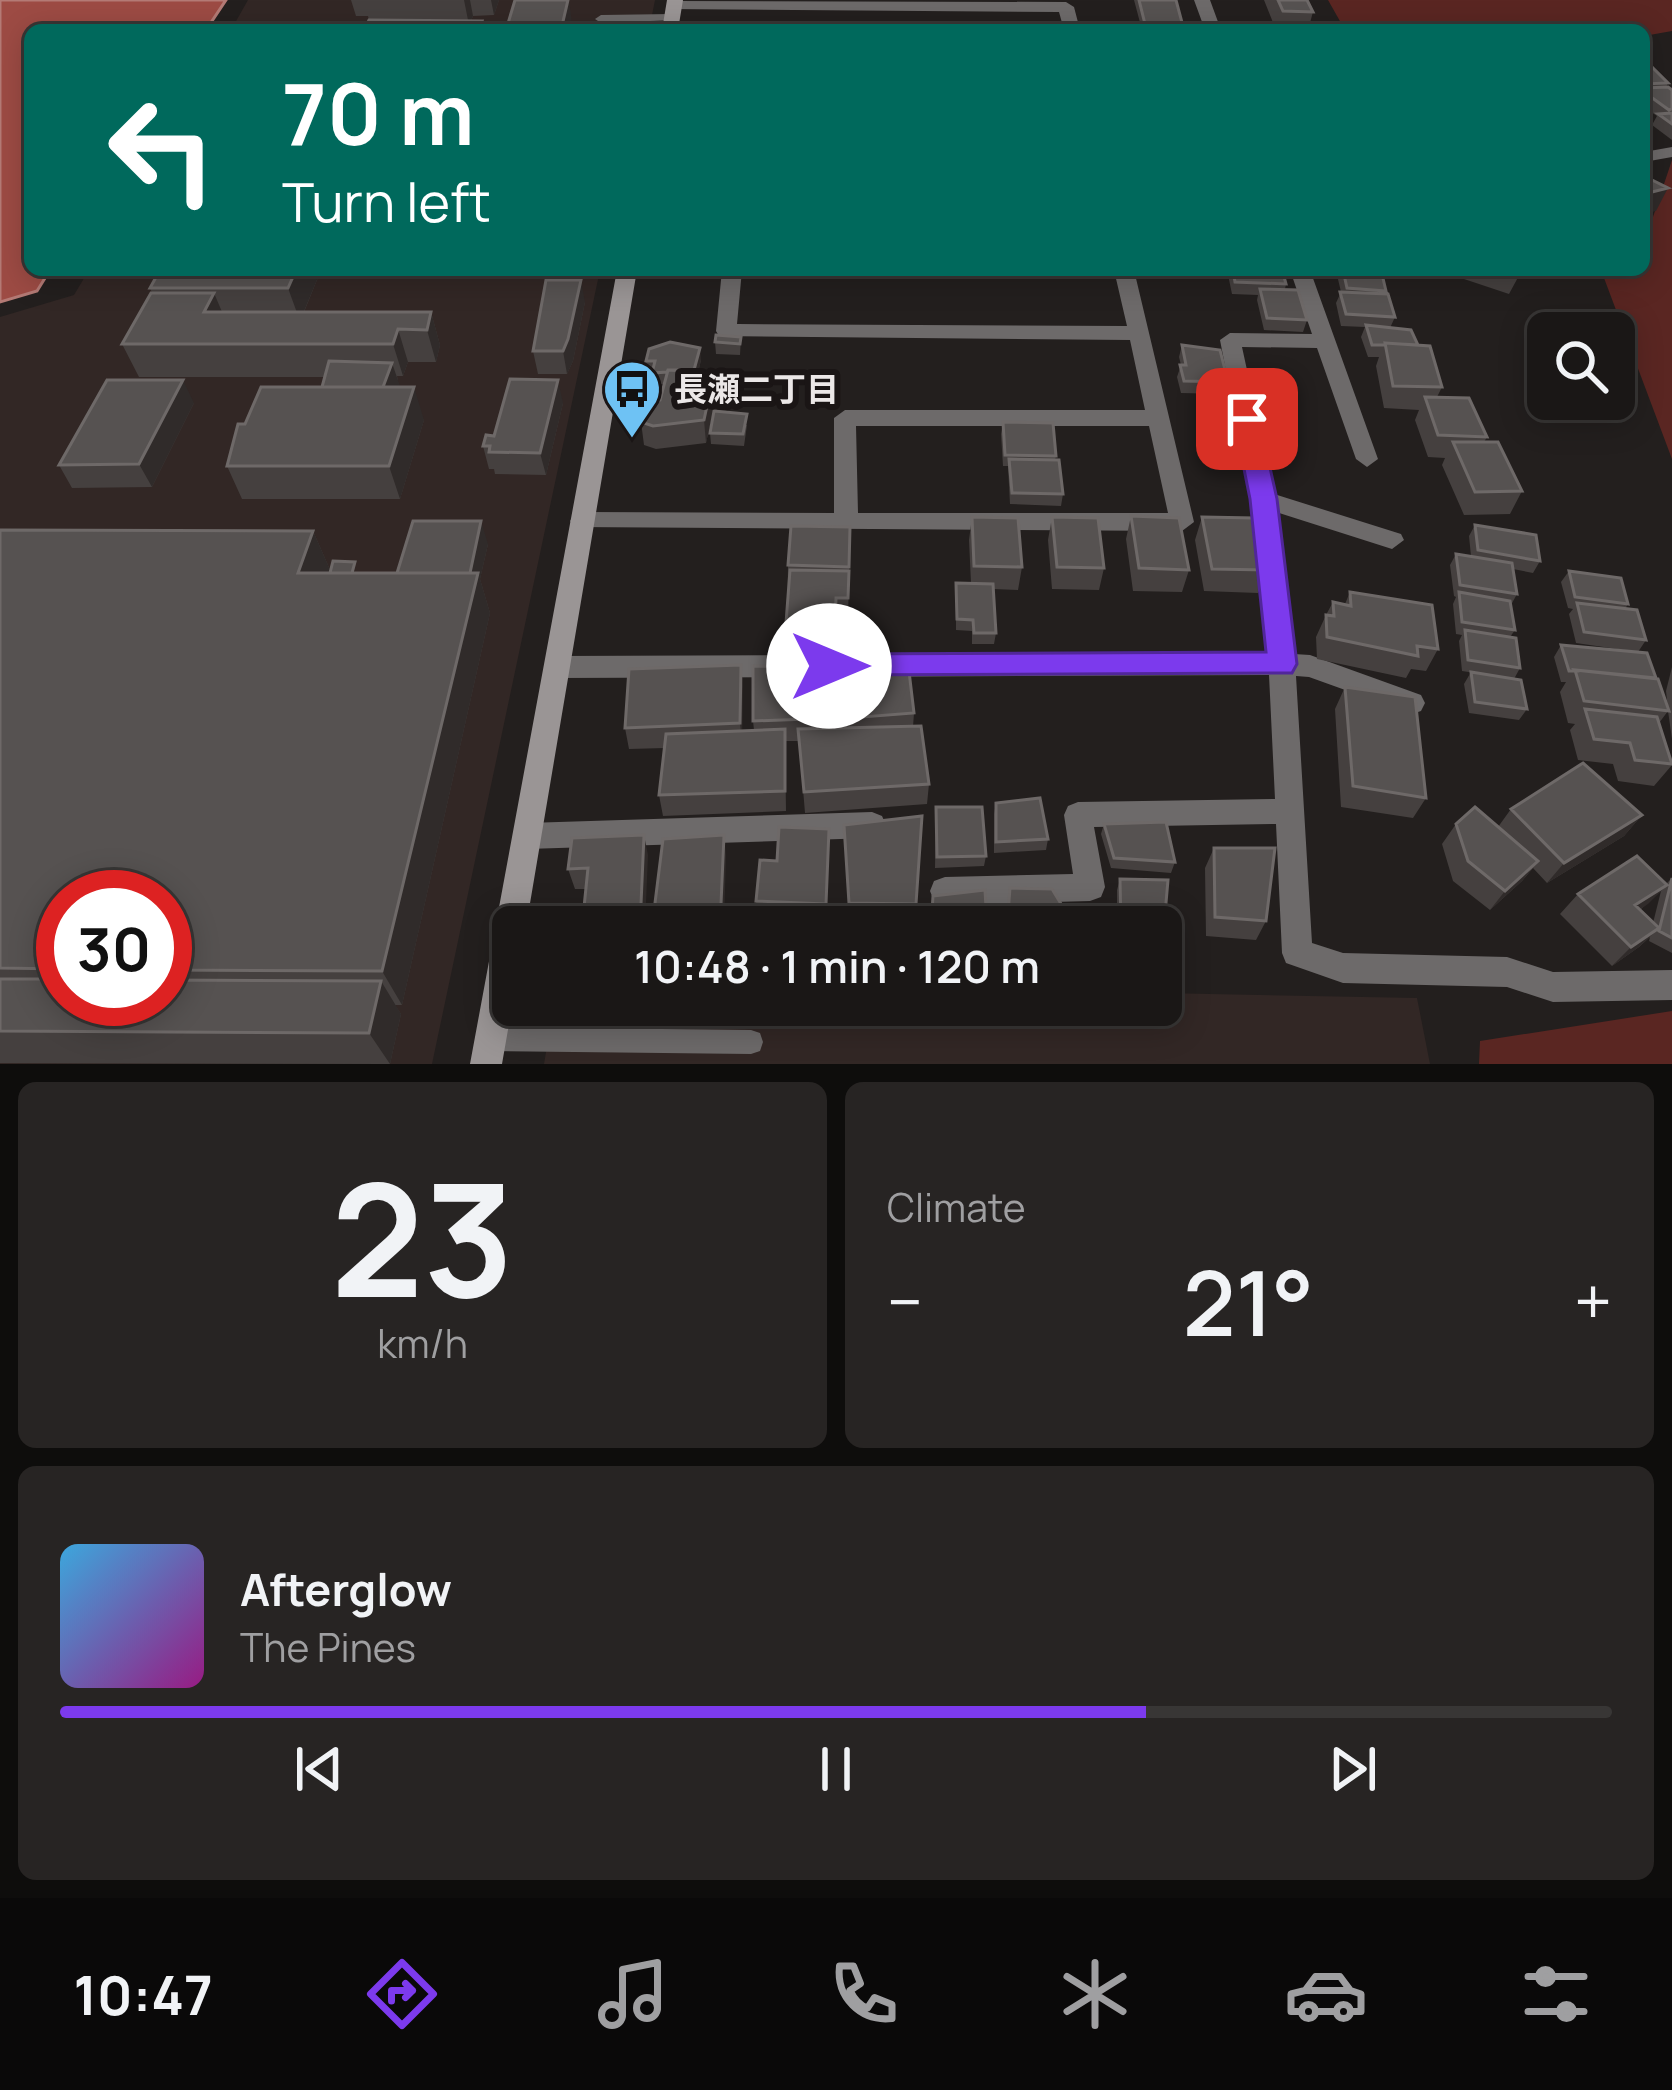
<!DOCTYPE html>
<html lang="en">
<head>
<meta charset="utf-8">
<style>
  body { margin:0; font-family:Manrope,"Noto Sans JP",sans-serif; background:#272423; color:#f1f3f6; height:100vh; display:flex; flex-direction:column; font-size:45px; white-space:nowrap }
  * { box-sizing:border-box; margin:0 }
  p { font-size:39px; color:#9f9fa1 }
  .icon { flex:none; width:66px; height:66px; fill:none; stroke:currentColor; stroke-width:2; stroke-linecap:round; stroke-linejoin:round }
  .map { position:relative; height:1064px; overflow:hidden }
  .side { display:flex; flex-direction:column; gap:18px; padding:18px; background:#0e0d0c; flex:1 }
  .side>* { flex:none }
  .top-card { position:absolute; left:24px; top:24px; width:1626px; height:252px; border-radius:18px; box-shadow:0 6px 30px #0003,0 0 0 3px #383635; background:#00695c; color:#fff; overflow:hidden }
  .fabs { position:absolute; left:1527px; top:312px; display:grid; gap:24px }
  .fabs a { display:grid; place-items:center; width:108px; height:108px; border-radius:18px; background:#1a1716; box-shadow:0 6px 30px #0003,0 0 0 3px #383635; font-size:60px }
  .speed { position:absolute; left:36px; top:870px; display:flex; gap:24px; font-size:60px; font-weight:700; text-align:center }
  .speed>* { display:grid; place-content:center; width:156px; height:156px; border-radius:50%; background:#1a1716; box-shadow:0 6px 30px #0003,0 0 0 3px #383635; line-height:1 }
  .speed .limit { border:18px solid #d22; background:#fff; color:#111 }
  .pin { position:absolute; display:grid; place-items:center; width:102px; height:102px; color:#fff; margin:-51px; border-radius:24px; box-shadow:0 6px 18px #0006 }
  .me { position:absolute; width:132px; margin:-66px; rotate:90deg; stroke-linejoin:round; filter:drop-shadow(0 0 9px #0008) }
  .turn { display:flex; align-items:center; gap:42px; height:252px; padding:0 60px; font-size:54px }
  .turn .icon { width:156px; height:156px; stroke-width:2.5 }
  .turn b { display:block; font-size:84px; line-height:102px }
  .big { font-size:90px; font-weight:600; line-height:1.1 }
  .side .tile { flex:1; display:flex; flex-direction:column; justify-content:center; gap:18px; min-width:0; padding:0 42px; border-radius:18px; background:#272423 }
  .side .dial { align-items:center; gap:0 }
  .dial b { font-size:156px; line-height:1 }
  .song { display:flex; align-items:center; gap:36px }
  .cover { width:144px; height:144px; border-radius:18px; background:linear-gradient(135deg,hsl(200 70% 55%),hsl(310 70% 35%)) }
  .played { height:12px; border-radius:6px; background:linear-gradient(90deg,#7c3aed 70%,#383635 70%) }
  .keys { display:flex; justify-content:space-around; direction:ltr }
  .heat { display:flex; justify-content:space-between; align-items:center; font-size:66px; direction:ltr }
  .side .tiles { flex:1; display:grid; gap:18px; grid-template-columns:1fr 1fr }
  .tile:last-child { grid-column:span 2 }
  .trip { position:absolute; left:492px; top:906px; width:690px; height:120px; border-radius:18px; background:#1a1716; box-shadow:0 6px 30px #0003,0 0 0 3px #383635; font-weight:600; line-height:120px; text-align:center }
  .menu { display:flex; height:192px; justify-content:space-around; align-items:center; background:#0a0909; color:#9f9fa1 }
  .menu .icon { width:84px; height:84px }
  .menu .selected { color:#7c3aed }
  .menu b { font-size:54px; color:#f1f3f6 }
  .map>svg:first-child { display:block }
  .built { fill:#322725; fill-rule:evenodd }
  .green { fill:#5a2622 }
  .water { fill:#9d4b44; stroke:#b47a75; stroke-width:3 }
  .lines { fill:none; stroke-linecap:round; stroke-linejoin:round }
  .lane { fill:#6d6a6a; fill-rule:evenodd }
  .street { fill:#6d6a6a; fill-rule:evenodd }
  .secondary { fill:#9a9595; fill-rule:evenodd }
  .wall { fill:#45403f; fill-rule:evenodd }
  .shaded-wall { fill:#302b2a }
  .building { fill:#565251; stroke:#6e6968; stroke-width:3 }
  .route { fill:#7c3aed; stroke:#51269a; stroke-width:3 }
  .labels { text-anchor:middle; stroke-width:12; stroke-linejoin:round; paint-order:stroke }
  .poi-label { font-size:33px; font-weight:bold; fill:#ebe7e7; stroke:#1a1515; text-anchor:start }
</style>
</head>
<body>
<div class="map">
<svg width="1672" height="1064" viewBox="0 0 1672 1064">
  <rect width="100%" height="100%" fill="#231f1e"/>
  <path class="built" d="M248,0H655L649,30H231Z
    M89,270H600L432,1064H0V317L74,295ZM63,897H165V999H63Z
    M1161,993L1417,998L1430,1064H544L554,1005H1161Z"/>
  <path class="green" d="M1328,0H1672V31L1644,36V30H1345Z
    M1672,160V459L1601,270H1644V230L1650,226Z
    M1672,1011V1064H1479L1480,1041Z"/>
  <path class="water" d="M0,0H226L206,30H30V270H50L37,291L0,302Z"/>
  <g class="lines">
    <path class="lane" d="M672,14L678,18L676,20L601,23L595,19L601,15Z
      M490,1027L751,1030L760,1033L763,1042L760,1051L751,1054L490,1051L481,1047L478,1039L481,1031Z"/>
    <path class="street" d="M1194,0H1210L1221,30H1205Z
      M674,1L1066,2L1074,7L1080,30H1064L1059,12L669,9L666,6Z
      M1672,147V157L1644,162V152Z
      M722,270H742L737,324L1127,326L1114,270H1134L1194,522L1182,531L574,527L570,521L574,515L582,512L834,513V418L845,410H1145L1130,340L719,336L716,331ZM856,426H1149L1168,513H858Z
      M1290,270H1310L1378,459L1367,467L1356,459L1317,348L1242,347L1274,494L1401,534L1404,540L1392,549L1276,512L1294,654L1310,655L1421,695L1425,703L1421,711L1412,714L1309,677L1296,676L1312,943L1343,953L1507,957L1553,972L1672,970V1000L1553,1002L1507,987L1343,983L1286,963L1282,953L1276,824L1094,827L1105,887L1101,897L1090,901L945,905L934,901L930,891L934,881L945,877L1073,874L1064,815L1068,806L1078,802L1275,799L1269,675L557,678L548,675L544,667L548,659L557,656L1268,653L1251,499L1220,340L1230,333L1312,334Z
      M872,812L882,816L886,825L882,834L872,838L527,849L517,845L513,836L517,827L527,823Z"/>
    <path class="secondary" d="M667,0H683L678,30H662Z
      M617,270H637L526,927H513V1001L502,1064H470Z"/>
  </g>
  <path class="wall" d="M351,0H499L494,15L473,16L471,21H482L484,29L497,30H364L369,20L368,16H356Z
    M1134,0H1176L1184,30H1142Z
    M1264,0H1307L1313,12L1308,30H1311H1276Z
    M1644,67L1668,83L1666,87L1672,90V140L1652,125L1657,116L1644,107Z
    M160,270H321L304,312H431L440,345L436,362H408L403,376H397L399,387L424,420L400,499H242L227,466L245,424L322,387L325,377H139L122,344L152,293L150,288Z
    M1227,270H1261L1286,284L1285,289L1307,320L1303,332L1264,330L1257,300L1258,295L1232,294Z
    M1321,270H1381L1386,291L1385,294L1395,317L1390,328L1418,345L1442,387L1437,397L1487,437L1484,442L1522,491L1510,514L1464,515L1442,465L1445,458L1428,457L1415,420L1419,410L1384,408L1376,366L1379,357H1368L1361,337L1365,327L1341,326L1336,303L1341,292L1337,275L1339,271Z
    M1454,270H1522L1509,294L1452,275Z
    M585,302L573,361L567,374H538L533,351Z
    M741,337L740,355L716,354L715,342Z
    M1182,345L1228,382L1224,394L1181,393L1177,377L1181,365L1179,357Z
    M701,360L698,372L716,396L706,443L656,449L644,445L641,422L660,400L664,384L653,385L652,373H648L646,361Z
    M194,403L152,487L72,488L59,465Z
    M563,403L546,475L495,474L494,469H489L483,446L494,436Z
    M1003,422L1056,456L1055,460L1063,494L1061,506L1010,504L1008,466H1003L1001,434Z
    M747,425L744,446L711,444L710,433Z
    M1131,516L1189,570L1182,592L1133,591L1126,539Z
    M972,517L1022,567L1018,590L993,589L996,633L994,644H972V631L956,630V583H971L969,540Z
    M1052,517L1104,568L1099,590L1052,589L1048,540Z
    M1202,517L1267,570L1258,593L1204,591L1195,540Z
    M1475,525L1540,561L1533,573L1513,569L1517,594L1511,605L1515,630L1510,637L1520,668L1514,679L1527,709L1519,720L1469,713L1464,684L1471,672L1475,673L1462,671L1459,641L1462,635L1456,634L1453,604L1456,597L1454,596L1450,565L1456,554L1471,556L1469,536Z
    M850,527L848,620H836L835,646L787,645L788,565Z
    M0,530L313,531L331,572L397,573L488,544L480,579L490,613L402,1005H395L401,1014L390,1064L0,1063ZM63,897H165V999H63Z
    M1569,571L1628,604L1625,609L1646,640L1638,652L1576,643L1569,614L1573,609L1568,608L1561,582Z
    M1350,592L1438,649L1426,671L1411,669L1406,678L1317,659L1316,637L1326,615L1333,602L1345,604Z
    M1561,645L1668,709L1666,691L1672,667V739L1668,711L1659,723L1672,765L1654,786L1618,781L1613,764L1578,760L1570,730L1575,724L1568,723L1560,692L1566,682H1561L1554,657Z
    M741,665L742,731L754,730L753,721L837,690L835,728H849L845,665L914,713L913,727L929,784L927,804L805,813L799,741H785L786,811L663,816L659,795L665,748L629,749L625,728Z
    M1345,687L1426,798L1413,818L1341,807L1335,709Z
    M996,803L1048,839L1046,850L994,853V814Z
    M936,807L986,856L984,866L935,868Z
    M1511,809L1642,815L1624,836L1547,883L1533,868L1522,881L1490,910L1453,881L1442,844L1456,824L1498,827Z
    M922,816L914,924L849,922L844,825Z
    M1104,824L1175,862L1171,873L1111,868L1101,834Z
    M829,829L826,918L758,916L756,901L777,861Z
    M1214,848L1266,921L1256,940L1206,936L1205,868Z
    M648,855L586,889H575L568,869Z
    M1672,878V953L1649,941L1650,937L1639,947L1612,966L1560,914L1578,894L1666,884ZM1661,891L1653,923L1640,910Z
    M1120,879L1168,880L1161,941V927H1117V890Z"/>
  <path class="shaded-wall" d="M464,0H470L473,16L469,25Z
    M491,0H499L494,15Z
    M569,0L573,30H561Z
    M1668,188L1656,211L1644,214V194Z
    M296,270H321L300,321L288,288Z
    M581,280L585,302L573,361L567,374L563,351Z
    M214,293L228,326L218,345L204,312Z
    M431,312L440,345L436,362L427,330Z
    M398,329L408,362L403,376L393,344Z
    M700,348L701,360L696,382L694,370Z
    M392,363L400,386L390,413L382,390Z
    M714,373L716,396L706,443L704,420Z
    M183,380L194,403L152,487L139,464Z
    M558,380L563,403L546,475L540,453Z
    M414,387L424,420L400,499L389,466Z
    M481,521L488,544L480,579L490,613L402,1005L382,971Z
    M313,531L331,572L298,573Z
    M741,665L743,687L742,745L740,723Z
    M1642,815L1624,836L1547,883L1564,863Z
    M644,835L648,855L645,927H640Z
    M724,835L726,855L724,927H720Z
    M1538,861L1522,881L1490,910L1505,891Z
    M1667,885L1648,904L1617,925L1635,905Z
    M1659,928L1639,947L1612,966L1631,947Z
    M381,981L401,1014L390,1064L369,1033Z"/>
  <path class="building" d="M515,0H568L561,30H506Z
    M1139,0H1176L1184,30H1158L1157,28H1146Z
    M1278,0H1307L1313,12L1283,11Z
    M369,20L482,21L479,29H497L364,30Z
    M1651,66L1668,83L1644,84V67Z
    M1668,87L1672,90V109L1669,110L1644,92V88Z
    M1672,113V124L1658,114Z
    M1644,176L1668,188L1644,194Z
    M160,270H296L288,288H150Z
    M1233,270L1283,273L1286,284L1235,282Z
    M1343,270H1381L1386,291L1347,288Z
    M546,280H581L568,339L563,351H533Z
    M1260,289L1298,290L1307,320L1267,318Z
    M1340,292L1388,294L1395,317L1346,314Z
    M151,293H214L204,312H431L427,330L398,329L393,344H122Z
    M1366,325L1411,330L1418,345L1385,343V345H1372Z
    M716,335L741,337L740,344L715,342Z
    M670,342L700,348L694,370H668L667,372L652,373L655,361H646L649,349Z
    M1385,343L1430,346L1442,387L1393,386Z
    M1182,345L1220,350L1228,382L1184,381L1180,365H1186Z
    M329,361L392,363L383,387H322Z
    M668,370L714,373L704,420L653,426L641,422L646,405L660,400Z
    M510,379L558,380L540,453L489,452L490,446H483L486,435L494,436Z
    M107,380H183L139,464L59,465Z
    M261,387H414L389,466H227L238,424H245Z
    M1425,397L1469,398L1487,437L1438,435Z
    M714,411L747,414L743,434L710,433Z
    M1003,422L1053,423L1056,456L1005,455Z
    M1453,442H1498L1522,491L1475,492Z
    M1009,459L1059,460L1063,494L1012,493Z
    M1131,516L1179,518L1189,570L1139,568Z
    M972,517L1018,518L1022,567L974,566Z
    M1052,517L1098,518L1104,568L1057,567Z
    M1202,517L1254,518L1267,570L1212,569Z
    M413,521H481L470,573H397Z
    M1475,525L1536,535L1540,561L1478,550Z
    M791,526L850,527L849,567L788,565Z
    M0,530L313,531L298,573H478L382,971L165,970V897H63V969L0,968Z
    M1456,554L1512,563L1517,594L1460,585Z
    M333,561L355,562L352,573H330Z
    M790,570L849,571L848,598H836L835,624L786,623Z
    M1569,571L1621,578L1628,604L1575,597Z
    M956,583L993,584L996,633H974L973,620L957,619Z
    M1350,592L1432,605L1438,649L1417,646L1418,656L1327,637L1326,615L1334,616L1333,602L1351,606Z
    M1459,592L1510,601L1515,630L1462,622Z
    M1577,603L1637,610L1646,640L1584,632Z
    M1465,630L1516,638L1520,668L1468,660Z
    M1561,645L1647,653L1656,678L1575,670L1576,671H1569Z
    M908,663L914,713L850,718L845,665Z
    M741,665L740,723L625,728L629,669Z
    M753,666L837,668L834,718L753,721Z
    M1575,670L1658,679L1669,711L1584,701Z
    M1471,672L1521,680L1527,709L1475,702Z
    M1345,687L1415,697L1426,798L1353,786Z
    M1585,709L1657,717L1672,764L1635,760L1630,743L1594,739Z
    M921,726L929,784L804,792L798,729Z
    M785,729V791L659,795L666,734Z
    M1583,763L1642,815L1564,863L1511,809Z
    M1040,798L1048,839L996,842V803Z
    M936,807H982L986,856L937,857Z
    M1475,807L1538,861L1505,891L1468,861L1456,824Z
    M922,816L916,904L849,903L844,825Z
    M1166,822L1175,862L1114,858L1104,824Z
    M779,827L829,829L826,904L756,901L760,860L777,861Z
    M644,835L640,927H582L588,868L568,869L572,838Z
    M724,835L720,927H652L663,839Z
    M1214,848H1275L1266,921L1215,917Z
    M1637,856L1667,885L1635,905L1659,928L1631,947L1578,894Z
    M1672,878V938L1659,931Z
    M1120,879L1168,880L1163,937L1161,927H1121Z
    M1010,888L1052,889L1075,927H1007Z
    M985,890L987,927H931L933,896Z
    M747,915L831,918L830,927H746Z
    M0,979H63V999H165V980L381,981L369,1033L0,1031Z"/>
  <path class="route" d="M1247,411L1259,419L1277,499L1297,664L1292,673L818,675L814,666L818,657L829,654L1266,652L1250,499L1234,419Z"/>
  <defs>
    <symbol id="bus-pin" viewBox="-11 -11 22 30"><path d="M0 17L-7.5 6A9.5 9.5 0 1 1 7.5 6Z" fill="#6ec2f4" stroke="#1a1515"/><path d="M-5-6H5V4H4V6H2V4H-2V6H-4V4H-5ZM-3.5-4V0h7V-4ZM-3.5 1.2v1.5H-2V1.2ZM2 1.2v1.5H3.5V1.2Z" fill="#111"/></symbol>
  </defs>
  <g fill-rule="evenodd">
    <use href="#bus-pin" x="599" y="356" width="66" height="90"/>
  </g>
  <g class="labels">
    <g class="poi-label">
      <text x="674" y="401">長瀬二丁目</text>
    </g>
  </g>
</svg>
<div class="fabs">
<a><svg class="icon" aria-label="search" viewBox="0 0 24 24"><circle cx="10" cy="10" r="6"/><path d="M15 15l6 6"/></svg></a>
</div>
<div class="speed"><div class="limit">30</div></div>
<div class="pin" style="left:1247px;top:419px;background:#d93025"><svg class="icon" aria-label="arrive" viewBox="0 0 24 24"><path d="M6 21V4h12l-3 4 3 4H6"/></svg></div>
<svg class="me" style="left:829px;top:666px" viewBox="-20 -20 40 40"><circle r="19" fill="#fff"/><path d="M0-13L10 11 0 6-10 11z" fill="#7c3aed"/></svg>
<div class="trip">10:48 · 1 min · 120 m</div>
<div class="top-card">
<div class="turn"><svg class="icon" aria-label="left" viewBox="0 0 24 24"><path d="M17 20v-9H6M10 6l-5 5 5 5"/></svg><div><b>70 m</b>Turn left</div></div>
</div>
</div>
<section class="side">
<div class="tiles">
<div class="tile dial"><b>23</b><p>km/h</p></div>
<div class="tile"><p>Climate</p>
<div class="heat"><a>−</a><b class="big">21°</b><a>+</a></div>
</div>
<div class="tile">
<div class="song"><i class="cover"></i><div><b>Afterglow</b><p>The Pines</p></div></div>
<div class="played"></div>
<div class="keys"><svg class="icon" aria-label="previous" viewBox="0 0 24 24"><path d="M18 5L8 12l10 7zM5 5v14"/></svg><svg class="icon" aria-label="pause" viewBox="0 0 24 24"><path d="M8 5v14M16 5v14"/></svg><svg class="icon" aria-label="next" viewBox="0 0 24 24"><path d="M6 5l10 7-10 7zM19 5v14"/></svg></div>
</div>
</div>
</section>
<nav class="menu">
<b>10:47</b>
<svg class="icon selected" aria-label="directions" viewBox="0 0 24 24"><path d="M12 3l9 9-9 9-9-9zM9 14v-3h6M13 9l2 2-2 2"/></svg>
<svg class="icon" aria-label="music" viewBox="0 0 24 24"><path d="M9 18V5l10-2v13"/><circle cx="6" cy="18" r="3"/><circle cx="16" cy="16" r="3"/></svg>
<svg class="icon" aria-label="phone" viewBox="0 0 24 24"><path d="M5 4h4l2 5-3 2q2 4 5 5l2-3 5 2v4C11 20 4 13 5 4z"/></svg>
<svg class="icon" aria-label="climate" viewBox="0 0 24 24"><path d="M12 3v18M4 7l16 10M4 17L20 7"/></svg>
<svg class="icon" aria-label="car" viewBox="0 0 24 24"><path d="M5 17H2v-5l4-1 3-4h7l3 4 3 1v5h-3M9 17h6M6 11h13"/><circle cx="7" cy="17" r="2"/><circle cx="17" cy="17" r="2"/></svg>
<svg class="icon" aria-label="filters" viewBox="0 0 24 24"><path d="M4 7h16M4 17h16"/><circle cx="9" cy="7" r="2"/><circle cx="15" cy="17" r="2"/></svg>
</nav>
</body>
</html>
